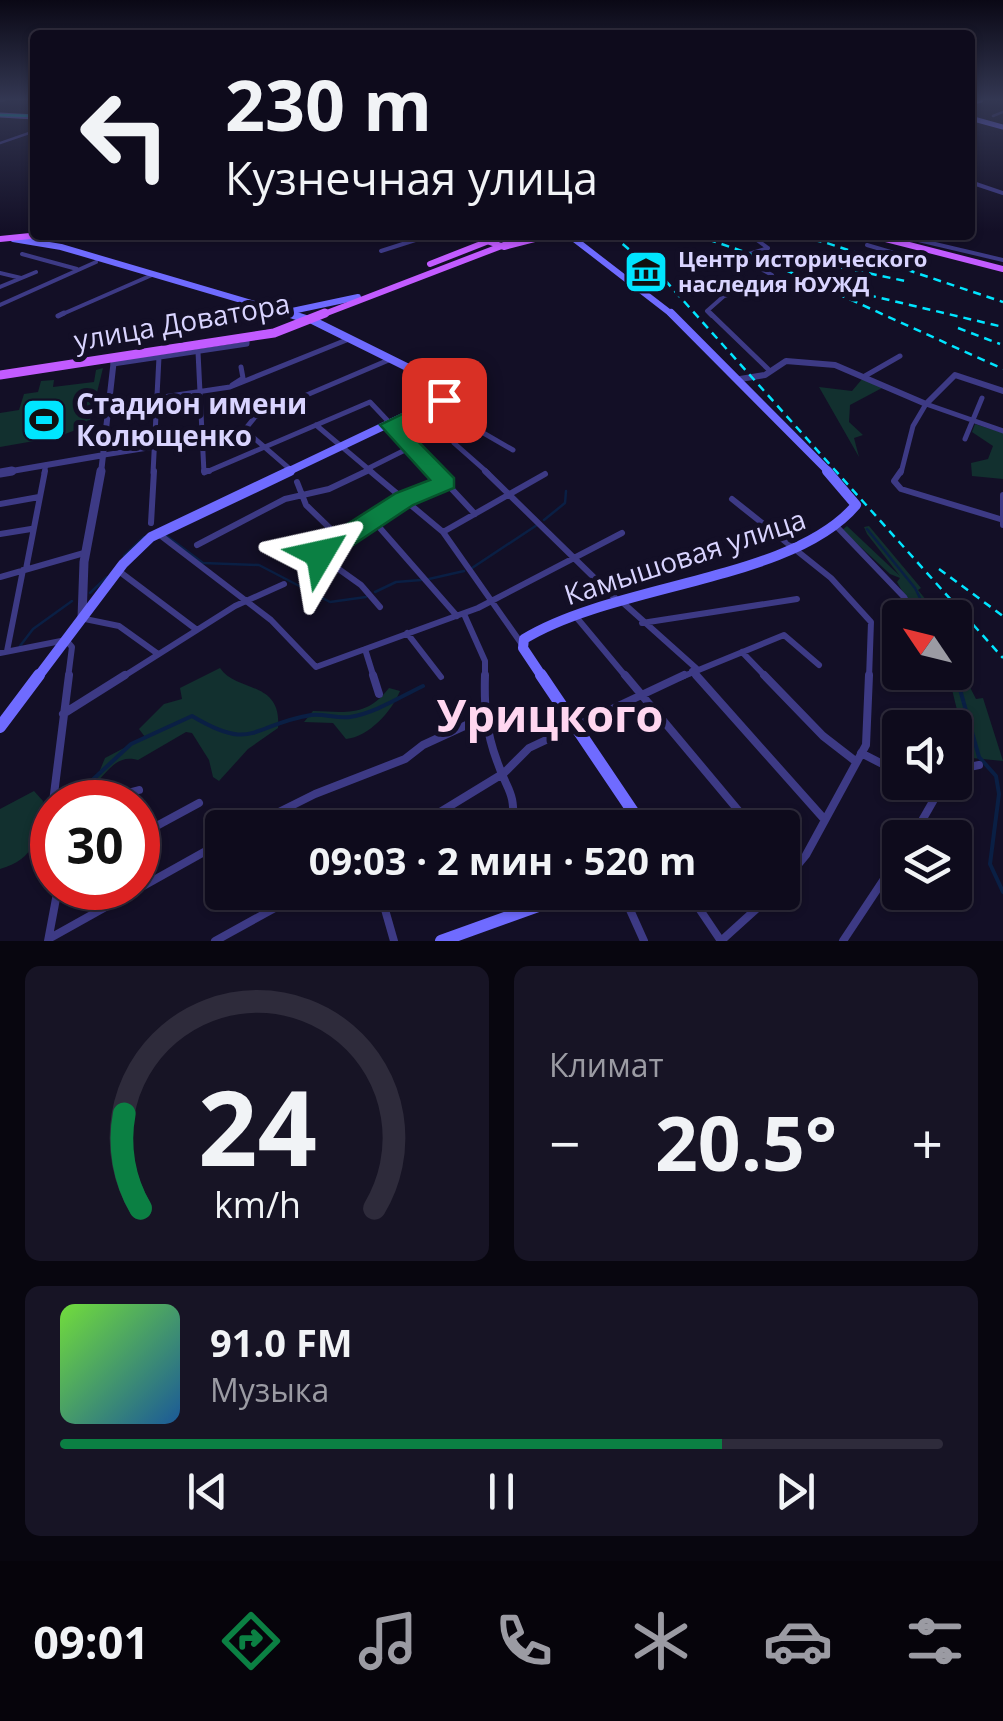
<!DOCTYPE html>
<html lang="ru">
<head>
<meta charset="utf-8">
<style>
  body { margin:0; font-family:"Open Sans",sans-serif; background:#171425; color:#f1f3f6; height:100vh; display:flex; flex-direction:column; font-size:38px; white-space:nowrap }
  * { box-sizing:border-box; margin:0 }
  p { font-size:32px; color:#9b9ba3 }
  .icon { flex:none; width:55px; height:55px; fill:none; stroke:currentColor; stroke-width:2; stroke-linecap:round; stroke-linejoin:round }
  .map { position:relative; height:941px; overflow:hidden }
  .side { display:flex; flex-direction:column; gap:25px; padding:25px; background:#08060f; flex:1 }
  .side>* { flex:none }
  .hud { position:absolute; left:30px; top:30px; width:945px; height:210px; border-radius:10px; box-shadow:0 2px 8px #0004,0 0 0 2px #2e2b3b; background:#0e0b1c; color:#f1f3f6; overflow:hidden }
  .needle { width:65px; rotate:305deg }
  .tools { position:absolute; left:882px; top:600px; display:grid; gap:20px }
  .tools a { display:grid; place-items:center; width:90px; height:90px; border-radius:10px; background:#0e0b1c; box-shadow:0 2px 8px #0004,0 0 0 2px #2e2b3b; font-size:50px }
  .speed { position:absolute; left:30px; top:780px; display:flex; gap:20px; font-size:50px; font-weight:700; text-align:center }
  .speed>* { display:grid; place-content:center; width:130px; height:130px; border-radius:50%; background:#0e0b1c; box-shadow:0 2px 8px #0004,0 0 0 2px #2e2b3b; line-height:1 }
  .speed .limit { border:15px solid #d22; background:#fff; color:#111 }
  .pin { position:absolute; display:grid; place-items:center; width:85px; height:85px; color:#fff; margin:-42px; border-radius:20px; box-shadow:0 5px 15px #0006 }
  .me { position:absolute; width:110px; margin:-55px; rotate:54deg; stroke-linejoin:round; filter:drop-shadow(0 0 8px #0008) }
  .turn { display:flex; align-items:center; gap:35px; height:210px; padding:0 30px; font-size:45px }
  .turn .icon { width:130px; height:130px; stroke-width:2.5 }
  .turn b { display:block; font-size:70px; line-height:85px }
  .big { font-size:75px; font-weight:700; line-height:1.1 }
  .side .tile { flex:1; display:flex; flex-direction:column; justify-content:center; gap:15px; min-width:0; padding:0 35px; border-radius:15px; background:#171425 }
  .side .dial { align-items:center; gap:0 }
  .dial svg { height:260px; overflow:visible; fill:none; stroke:#2e2b3b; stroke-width:7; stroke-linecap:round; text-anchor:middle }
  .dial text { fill:#f1f3f6; stroke:none }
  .song { display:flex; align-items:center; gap:30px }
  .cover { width:120px; height:120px; border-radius:15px; background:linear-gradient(135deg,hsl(100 70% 55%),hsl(210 70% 35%)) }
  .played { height:10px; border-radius:5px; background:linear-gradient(90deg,#0b8043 75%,#2e2b3b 75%) }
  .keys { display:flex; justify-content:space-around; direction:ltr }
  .heat { display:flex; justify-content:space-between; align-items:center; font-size:55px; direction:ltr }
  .side .tiles { flex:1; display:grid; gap:25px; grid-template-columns:1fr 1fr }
  .tile:last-child { grid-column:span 2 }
  .trip { position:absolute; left:205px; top:810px; width:595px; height:100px; border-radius:10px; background:#0e0b1c; box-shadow:0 2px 8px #0004,0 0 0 2px #2e2b3b; font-weight:700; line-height:100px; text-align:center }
  .menu { display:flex; height:160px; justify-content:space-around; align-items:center; background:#06040b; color:#9b9ba3 }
  .menu .icon { width:70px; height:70px }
  .menu .active { color:#0b8043 }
  .menu b { font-size:45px; color:#f1f3f6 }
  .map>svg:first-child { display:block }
  .green { fill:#12302f }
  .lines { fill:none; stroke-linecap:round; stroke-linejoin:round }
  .stream-far1 { stroke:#0a1f44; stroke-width:2.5 }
  .stream { stroke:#0a1f44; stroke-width:4 }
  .minor-far4 { stroke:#3d3a85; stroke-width:2.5 }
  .minor-far3 { stroke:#3d3a85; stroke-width:4 }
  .minor-far2 { stroke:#3d3a85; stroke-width:5 }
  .minor-far1 { stroke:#3d3a85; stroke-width:6 }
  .minor { stroke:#3d3a85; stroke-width:8 }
  .tertiary-far2 { stroke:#3d3a85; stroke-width:4 }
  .tertiary-far1 { stroke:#3d3a85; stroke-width:6 }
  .tertiary { stroke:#3d3a85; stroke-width:9 }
  .secondary-far4 { stroke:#6f6bff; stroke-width:5 }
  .secondary-far3 { stroke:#6f6bff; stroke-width:6 }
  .secondary-far2 { stroke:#6f6bff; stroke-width:8 }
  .secondary-far1 { stroke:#6f6bff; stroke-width:10 }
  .secondary { stroke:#6f6bff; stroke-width:12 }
  .primary-far1 { stroke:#c25bff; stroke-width:6 }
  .primary { stroke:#c25bff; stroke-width:9 }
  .tram { stroke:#00e5ff; stroke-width:2.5 }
  .rail { stroke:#00e5ff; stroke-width:2.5; stroke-dasharray:8 6; stroke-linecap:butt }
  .primary-bridge { stroke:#c25bff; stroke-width:6 }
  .route { fill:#0b8043; stroke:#07532c; stroke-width:2.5 }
  .labels { text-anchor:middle; stroke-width:10; stroke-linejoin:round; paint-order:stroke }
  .far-poi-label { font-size:22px; font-weight:bold; fill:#d9d4ff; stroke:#130f26; text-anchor:start }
  .street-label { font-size:28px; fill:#d9d4ff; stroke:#130f26 }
  .poi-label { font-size:28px; font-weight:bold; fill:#d9d4ff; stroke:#130f26; text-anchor:start }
  .near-district-label { font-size:45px; font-weight:bold; fill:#ffd6f0; stroke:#130f26 }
</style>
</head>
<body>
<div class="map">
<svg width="1003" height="941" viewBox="0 0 1003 941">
  <rect width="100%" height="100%" fill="#130f26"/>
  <path class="green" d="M103,368L89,425L57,437L0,447V413L19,410L24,394L38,392L41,381L54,380L53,387L94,382L96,370Z
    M863,378L882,388L850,405L849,422L863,435L854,438L859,457L819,387L852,391Z
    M975,424L1003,433V479L972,476L971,463L988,459L993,446L972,432Z
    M847,526L900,576L867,534L864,527L869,526L921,588L918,590L940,617H917L897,582L900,578L890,574L842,530Z
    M955,637L963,646L959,666L976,699L983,698L1003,761L972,758L955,739V728L944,726L957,710L948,673L955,672Z
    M220,668C237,693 282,680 278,728L248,749L219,781L213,777L209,760L192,733L186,732L138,760C110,752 104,785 80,794L77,786L98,775L105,758L145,737L139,729L164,704L182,699L180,688Z
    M389,688L400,691C392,711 369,737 346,739L333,723L304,722L313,711C346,712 367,717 389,688Z
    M34,791L43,801C42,834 34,860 0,869V809Z"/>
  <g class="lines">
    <path class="stream-far1" d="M544,520L565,503L566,491
      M867,529L915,588L930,618
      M164,534L203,563L259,565L330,602L366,597
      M124,556L144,537
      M472,568L537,525
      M429,579L464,571
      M375,592L396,582L421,580
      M90,593L107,577
      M20,646L33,629L72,601
      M955,672L957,678"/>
    <path class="stream" d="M956,675L979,757L996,776L999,794L990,864L1003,892
      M87,785L131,744L192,716C254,753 251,725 311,715C323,713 337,719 350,717C375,713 400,697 423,686"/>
    <path class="minor-far4" d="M0,101L5,100
      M993,116L1003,112
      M0,143L35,131"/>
    <path class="minor-far3" d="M750,235L768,248
      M897,235L1003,260
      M261,240L281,235
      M867,245L918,260L927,250
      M381,251L431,235
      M22,254L77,269
      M0,273L21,278
      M0,287L36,272
      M0,305L96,262
      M58,316L152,275
      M712,316L707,311L724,296L774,281L772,275L739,257L768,248"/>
    <path class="minor-far2" d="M710,313L768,369
      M58,316L64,313
      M198,352L204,473L370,402L437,473
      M113,364L247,344V338
      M865,376L900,356
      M232,385L243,378L241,367
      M110,405L230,387L349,339
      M435,405L513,450
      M316,425L373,473
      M472,426L454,443L488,473
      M246,431L291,470
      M965,439L982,398
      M104,455L242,433L255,417L391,359
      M367,469L413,446
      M44,473L46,465
      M153,473L159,357
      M362,473L369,470
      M901,473L913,426L926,404L1003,431"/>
    <path class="minor-far1" d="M204,471H209
      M370,471L443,532L521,643
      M435,471L475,514
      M485,471L616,599
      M901,471L894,481L901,489L1000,519
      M297,482L306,505L340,538
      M1003,495V525
      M732,499L831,578L871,622L869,678
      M0,504L39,497
      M372,519L457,616
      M151,523L154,471
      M838,528L904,597L915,618
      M443,532L545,474
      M0,534L31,529
      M160,535L271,620L316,667L478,608L622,533
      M197,545L285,499L329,489L367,471
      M319,555L361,585L380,607
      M304,566L404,499L446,483
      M26,569L45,471
      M120,572L197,630
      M0,577L84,553
      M621,601L697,669
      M464,614L485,661V678
      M577,618L627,678
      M85,619L119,626L158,654
      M642,623L797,599
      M407,633L441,677
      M365,649L374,678
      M7,651L23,570
      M742,652L767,678
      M0,653L66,640L72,647L68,678
      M692,671L698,678
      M121,678L235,606L284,584
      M679,678L784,635L819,665
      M909,678L911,672"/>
    <path class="minor" d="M373,675L379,694
      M485,675C484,706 486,732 497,761C508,794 515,788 513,828
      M625,675L753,828
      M696,675L825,820
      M764,675L823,736L854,760
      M906,688L910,675
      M63,714L125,675
      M861,753L900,773
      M955,770L979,765
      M914,782L934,796
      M53,802L69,675
      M93,802L139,790
      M52,804L47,848L52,872
      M354,815L360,828
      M247,828L315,794L405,759L423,745L484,717
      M414,828L504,773L529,748L684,675
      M138,836L199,803
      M912,838L944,782
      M782,884L806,855L866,745L869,675
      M380,892L394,941
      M510,892L514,914
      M622,892L644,941
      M688,892L721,941
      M52,937L222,842
      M48,941L58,888
      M215,941L304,892
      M721,941L775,892
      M843,941L900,855"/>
    <path class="tertiary-far2" d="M970,182L1003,193"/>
    <path class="tertiary-far1" d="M740,379L765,375L786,361L835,365L926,404L955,375L1003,391
      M0,473L104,455
      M101,473L114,359"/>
    <path class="tertiary" d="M0,473L12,471
      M82,618L84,562L101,471"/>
    <path class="secondary-far4" d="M970,103L981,100
      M0,115L35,117
      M970,118L1003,127"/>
    <path class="secondary-far3" d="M569,235L674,316
      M13,239L61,247L296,316
      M292,311L358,297"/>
    <path class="secondary-far2" d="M287,313L306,319
      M671,313L830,473
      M285,473L447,396L443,385L312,320"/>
    <path class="secondary-far1" d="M37,678L123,564L151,537L290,471
      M543,678L523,648L524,639C616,583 792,581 856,505L827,471"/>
    <path class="secondary" d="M541,675L644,828
      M0,727L39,675
      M441,941L577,892"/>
    <path class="primary-far1" d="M463,235L481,240
      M565,235L575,238
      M870,235L1003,269
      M0,239L40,235
      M430,264L504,235
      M319,316L530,235"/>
    <path class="primary" d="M0,375L274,333L325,313"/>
    <path class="tram" d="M970,102L978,100
      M0,115L35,116"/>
    <path class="rail" d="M612,235L664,279L1003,658
      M695,235L748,253L1003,369
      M786,235L824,242L1003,302
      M773,253L905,281
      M868,295L1003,327
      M958,328L1000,344
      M939,569L1003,616"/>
    <path class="primary-bridge" d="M470,235L504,247L550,235"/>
  </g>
  <linearGradient id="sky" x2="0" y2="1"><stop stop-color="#0a0815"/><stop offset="0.43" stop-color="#333752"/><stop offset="1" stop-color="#333752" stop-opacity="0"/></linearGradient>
  <rect width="1003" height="231" fill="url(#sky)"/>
  <path class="route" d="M444,394L454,400L451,404L404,427L454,478V488L413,505L329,561H310L307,554L310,548L396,493L430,480L380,425Z"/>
  <defs>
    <symbol id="museum-square" viewBox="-11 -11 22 22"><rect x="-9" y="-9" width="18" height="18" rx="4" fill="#00e5ff" stroke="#130f26"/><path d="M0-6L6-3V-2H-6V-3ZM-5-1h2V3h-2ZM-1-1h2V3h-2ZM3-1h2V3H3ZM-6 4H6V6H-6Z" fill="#111"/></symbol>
    <symbol id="stadium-square" viewBox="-11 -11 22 22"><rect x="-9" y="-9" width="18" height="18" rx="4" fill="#00e5ff" stroke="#130f26"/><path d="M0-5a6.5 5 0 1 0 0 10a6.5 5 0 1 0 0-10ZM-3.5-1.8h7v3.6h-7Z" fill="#111"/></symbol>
  </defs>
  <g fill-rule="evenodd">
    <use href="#museum-square" x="621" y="247" width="50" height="50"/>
    <use href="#stadium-square" x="19" y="395" width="50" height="50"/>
  </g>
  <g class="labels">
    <g class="far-poi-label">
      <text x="678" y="267">Центр исторического<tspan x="678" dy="25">наследия ЮУЖД</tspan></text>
    </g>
    <g class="street-label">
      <text transform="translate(182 322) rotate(-10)" y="10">улица Доватора</text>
      <text transform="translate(685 557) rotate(-18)" y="10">Камышовая улица</text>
    </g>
    <g class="poi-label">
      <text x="76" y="414">Стадион имени<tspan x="76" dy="32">Колющенко</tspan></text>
    </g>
    <g class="near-district-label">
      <text x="550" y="732">Урицкого</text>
    </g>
  </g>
</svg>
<div class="tools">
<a><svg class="needle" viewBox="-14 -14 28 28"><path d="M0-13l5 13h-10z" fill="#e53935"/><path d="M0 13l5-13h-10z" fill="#9b9ba3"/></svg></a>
<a><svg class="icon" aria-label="sound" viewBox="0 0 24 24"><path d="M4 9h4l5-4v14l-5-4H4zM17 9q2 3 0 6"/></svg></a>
<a><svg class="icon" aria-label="layers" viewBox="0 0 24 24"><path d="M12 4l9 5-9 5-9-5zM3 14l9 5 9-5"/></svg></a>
</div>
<div class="speed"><div class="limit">30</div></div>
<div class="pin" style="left:444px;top:400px;background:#d93025"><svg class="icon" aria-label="arrive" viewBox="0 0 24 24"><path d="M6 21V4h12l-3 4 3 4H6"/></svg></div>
<svg class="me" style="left:320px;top:554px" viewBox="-20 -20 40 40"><path d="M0-17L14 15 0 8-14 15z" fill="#0b8043" stroke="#fff" stroke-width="4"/></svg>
<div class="trip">09:03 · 2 мин · 520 m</div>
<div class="hud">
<div class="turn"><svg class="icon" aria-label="left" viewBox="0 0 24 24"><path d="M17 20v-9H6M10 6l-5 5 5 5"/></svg><div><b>230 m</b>Кузнечная улица</div></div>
</div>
</div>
<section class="side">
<div class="tiles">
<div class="tile dial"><svg viewBox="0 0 100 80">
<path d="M14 69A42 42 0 1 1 86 69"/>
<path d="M14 69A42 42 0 0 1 9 40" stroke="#0b8043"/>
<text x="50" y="56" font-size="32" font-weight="700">24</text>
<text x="50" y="72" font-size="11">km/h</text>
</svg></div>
<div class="tile"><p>Климат</p>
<div class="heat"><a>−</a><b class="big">20.5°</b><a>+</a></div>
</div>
<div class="tile">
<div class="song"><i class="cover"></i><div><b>91.0 FM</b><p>Музыка</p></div></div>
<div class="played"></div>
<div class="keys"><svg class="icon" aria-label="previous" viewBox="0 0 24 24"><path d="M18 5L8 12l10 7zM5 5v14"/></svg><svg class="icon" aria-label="pause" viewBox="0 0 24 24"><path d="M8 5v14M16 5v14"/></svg><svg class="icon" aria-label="next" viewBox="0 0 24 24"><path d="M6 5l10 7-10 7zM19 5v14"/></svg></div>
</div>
</div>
</section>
<nav class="menu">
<b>09:01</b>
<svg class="icon active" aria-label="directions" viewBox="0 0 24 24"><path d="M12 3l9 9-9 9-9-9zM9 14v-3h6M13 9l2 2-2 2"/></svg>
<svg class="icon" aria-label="music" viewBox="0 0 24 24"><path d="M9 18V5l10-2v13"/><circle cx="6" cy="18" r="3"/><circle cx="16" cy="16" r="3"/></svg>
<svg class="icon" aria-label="phone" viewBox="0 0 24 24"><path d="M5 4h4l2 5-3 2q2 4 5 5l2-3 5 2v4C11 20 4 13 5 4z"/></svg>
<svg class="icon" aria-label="climate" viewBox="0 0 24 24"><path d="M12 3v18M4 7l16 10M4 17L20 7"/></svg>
<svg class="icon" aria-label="car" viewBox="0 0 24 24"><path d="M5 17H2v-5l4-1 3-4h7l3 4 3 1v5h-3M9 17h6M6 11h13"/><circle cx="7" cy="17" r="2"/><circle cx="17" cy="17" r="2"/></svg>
<svg class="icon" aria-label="filters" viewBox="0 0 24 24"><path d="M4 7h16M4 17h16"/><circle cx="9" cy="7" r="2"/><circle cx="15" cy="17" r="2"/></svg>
</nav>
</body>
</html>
